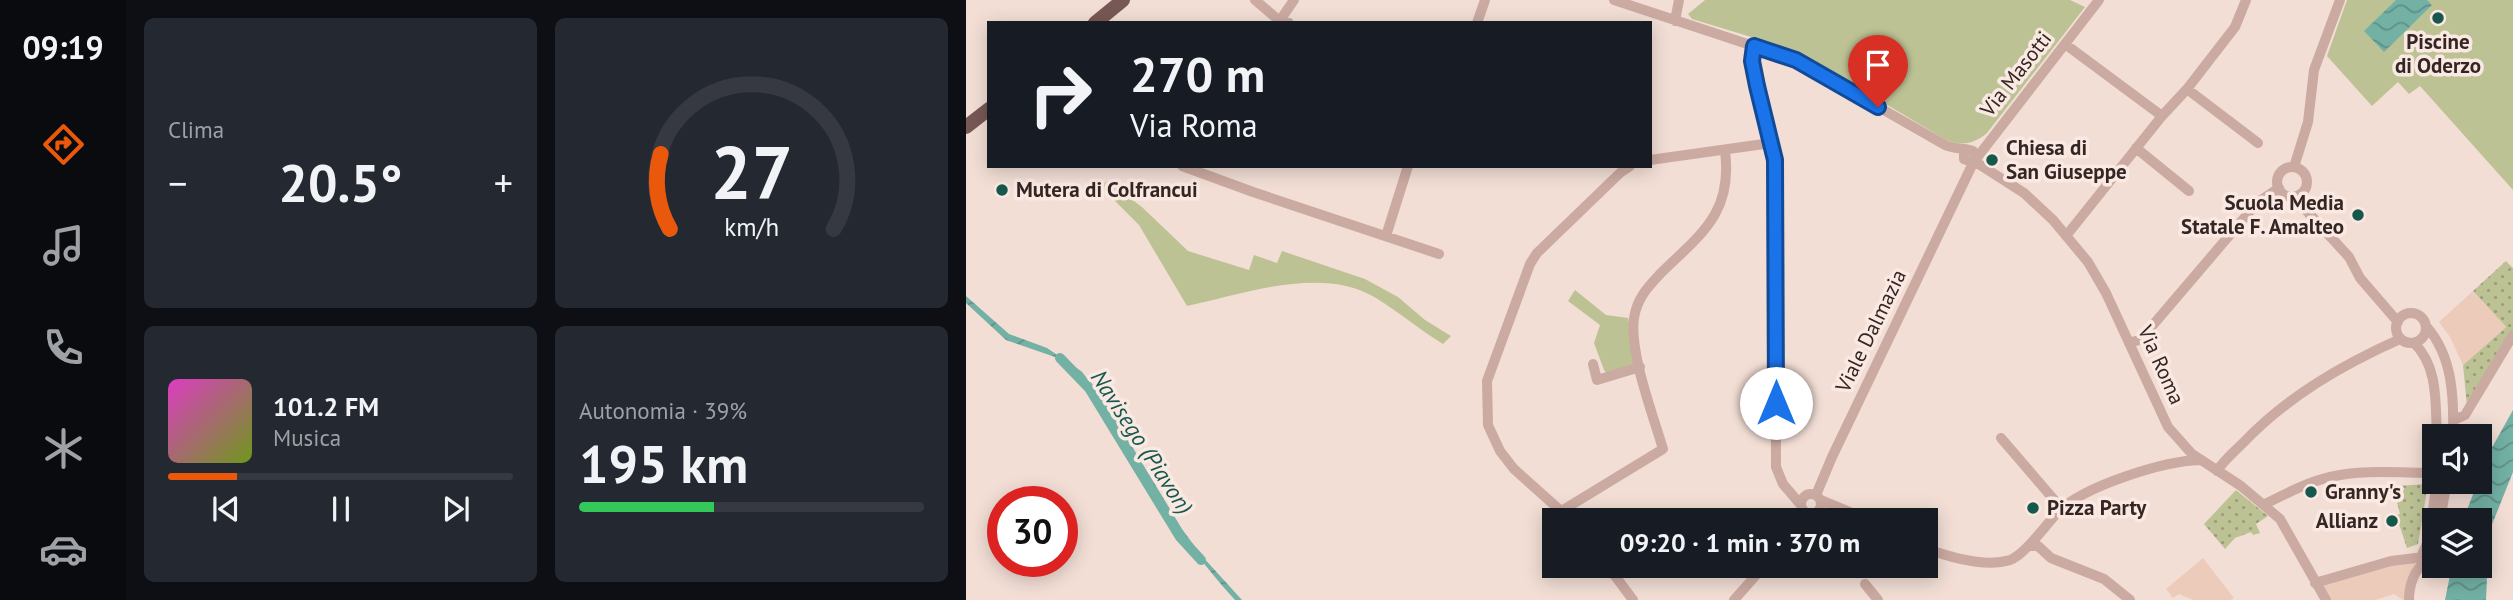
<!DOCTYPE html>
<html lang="it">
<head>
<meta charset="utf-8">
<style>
  body { margin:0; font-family:"PT Sans",sans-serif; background:#242831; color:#f1f3f6; height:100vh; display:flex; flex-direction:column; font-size:26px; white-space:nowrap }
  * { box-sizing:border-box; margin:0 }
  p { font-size:23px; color:#9ea1a6 }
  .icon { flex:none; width:38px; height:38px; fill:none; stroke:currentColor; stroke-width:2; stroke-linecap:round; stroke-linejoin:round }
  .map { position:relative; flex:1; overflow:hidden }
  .details { display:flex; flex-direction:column; gap:18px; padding:18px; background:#0d0f14; width:840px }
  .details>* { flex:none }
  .hud { position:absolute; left:21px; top:21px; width:665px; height:147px; border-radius:0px; box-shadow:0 4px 18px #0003; background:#171b24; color:#f1f3f6; overflow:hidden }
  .tools { position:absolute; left:1456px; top:424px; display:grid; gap:14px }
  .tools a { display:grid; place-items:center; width:70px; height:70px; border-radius:0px; background:#171b24; box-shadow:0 4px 18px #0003; font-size:35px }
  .speed { position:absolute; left:21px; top:486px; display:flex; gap:14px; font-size:35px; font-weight:700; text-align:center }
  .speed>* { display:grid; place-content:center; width:91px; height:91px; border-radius:50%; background:#171b24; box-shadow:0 4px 18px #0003; line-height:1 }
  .speed .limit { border:10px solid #d22; background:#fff; color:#111 }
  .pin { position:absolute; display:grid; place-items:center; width:60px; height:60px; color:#fff; margin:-72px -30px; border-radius:50% 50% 50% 0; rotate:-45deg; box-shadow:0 0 7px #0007 }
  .pin .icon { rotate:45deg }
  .me { position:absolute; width:77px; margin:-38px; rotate:0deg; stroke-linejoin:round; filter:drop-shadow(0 0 5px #0008) }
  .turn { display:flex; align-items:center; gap:24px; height:147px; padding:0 28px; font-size:32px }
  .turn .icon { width:91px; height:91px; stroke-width:2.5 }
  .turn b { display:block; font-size:49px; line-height:60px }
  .big { font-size:52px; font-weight:800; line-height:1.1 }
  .details .tile { flex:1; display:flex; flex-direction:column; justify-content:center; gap:10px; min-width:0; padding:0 24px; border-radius:10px; background:#242831 }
  .details .dial { align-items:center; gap:0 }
  .dial svg { height:182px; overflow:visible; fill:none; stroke:#363941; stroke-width:7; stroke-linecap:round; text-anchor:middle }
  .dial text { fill:#f1f3f6; stroke:none }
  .song { display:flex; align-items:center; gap:21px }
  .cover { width:84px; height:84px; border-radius:10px; background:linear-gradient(135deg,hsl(310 70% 55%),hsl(80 70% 35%)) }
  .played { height:7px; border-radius:4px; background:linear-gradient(90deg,#ea580c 20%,#363941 20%) }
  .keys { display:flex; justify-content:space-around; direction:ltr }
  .heat { display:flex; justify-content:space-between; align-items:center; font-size:38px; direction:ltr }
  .charge { height:10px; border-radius:5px; background:linear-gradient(90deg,#34c759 39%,#363941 0) }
  .details .tiles { flex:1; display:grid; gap:18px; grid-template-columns:repeat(2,1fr) }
  .trip { position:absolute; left:576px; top:508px; width:396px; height:70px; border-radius:0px; background:#171b24; box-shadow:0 4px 18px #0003; font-weight:800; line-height:70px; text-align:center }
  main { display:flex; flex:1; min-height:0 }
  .tab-bar { display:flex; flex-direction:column; width:126px; justify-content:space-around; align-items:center; background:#090b0e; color:#9ea1a6 }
  .tab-bar .icon { width:49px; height:49px }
  .tab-bar .on { color:#ea580c }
  .tab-bar b { font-size:32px; color:#f1f3f6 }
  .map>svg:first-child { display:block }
  .park { fill:#bdc295 }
  .garden { fill:url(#garden-dots) }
  .plaza { fill:#eccbbb }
  .water { fill:url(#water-waves) }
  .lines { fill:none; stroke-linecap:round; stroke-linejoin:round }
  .canal { stroke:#73b1a5; stroke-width:10 }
  .minor { stroke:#cbaaa1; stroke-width:10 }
  .major { stroke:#785854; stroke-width:14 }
  .route-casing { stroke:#114b97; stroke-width:18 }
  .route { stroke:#1a73e8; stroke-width:12 }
  .poi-dot { fill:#17584d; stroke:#fae9e2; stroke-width:2.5 }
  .labels { text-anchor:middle; stroke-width:7; stroke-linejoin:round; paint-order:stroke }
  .poi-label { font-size:21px; font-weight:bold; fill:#342624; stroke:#fae9e2; text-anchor:start }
  .street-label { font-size:21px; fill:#342624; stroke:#fae9e2 }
  .water-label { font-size:23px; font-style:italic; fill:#17584d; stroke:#fae9e2 }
</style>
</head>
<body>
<main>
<nav class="tab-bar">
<b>09:19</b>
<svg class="icon on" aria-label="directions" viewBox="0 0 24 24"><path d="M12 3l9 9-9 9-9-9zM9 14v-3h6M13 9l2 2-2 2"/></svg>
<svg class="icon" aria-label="music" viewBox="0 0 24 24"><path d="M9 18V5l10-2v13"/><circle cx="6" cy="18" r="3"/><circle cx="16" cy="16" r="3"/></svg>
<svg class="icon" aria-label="phone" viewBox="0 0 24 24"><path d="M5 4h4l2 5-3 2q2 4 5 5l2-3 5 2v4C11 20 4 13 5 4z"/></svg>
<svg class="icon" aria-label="climate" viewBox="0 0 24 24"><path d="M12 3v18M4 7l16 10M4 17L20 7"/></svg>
<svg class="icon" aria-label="car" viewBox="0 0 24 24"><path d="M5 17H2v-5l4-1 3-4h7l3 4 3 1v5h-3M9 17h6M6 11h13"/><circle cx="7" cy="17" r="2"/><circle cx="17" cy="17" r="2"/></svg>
</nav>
<section class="details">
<div class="tiles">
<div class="tile"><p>Clima</p>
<div class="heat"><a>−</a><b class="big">20.5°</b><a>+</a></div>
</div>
<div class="tile dial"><svg viewBox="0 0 100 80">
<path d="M14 69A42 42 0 1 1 86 69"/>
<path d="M14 69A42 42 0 0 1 10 36" stroke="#ea580c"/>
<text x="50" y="56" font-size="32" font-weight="700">27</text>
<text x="50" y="72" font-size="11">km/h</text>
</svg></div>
<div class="tile">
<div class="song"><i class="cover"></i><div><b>101.2 FM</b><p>Musica</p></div></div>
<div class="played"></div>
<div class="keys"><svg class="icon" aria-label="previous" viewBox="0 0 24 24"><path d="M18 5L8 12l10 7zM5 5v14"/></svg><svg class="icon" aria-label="pause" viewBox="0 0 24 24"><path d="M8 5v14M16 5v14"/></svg><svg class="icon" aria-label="next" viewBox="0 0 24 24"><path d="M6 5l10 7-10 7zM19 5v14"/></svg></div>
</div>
<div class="tile"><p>Autonomia · 39%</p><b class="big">195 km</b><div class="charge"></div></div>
</div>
</section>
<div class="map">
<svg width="1547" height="600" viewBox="0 0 1547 600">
  <defs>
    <pattern id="garden-dots" width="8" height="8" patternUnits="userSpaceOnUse" patternTransform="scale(1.75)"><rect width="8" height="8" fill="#bdc295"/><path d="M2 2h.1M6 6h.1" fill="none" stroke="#9a9d79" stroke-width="1.8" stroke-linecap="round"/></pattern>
    <pattern id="water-waves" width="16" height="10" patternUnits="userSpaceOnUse" patternTransform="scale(1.75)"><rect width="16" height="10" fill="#73b1a5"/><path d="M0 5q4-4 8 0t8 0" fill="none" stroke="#5f9086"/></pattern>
  </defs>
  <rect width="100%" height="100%" fill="#f2ded5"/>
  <path class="park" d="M739,0H1104L1119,7L1021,133C1008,144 996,146 980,140L851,63L821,48L726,19L722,14Z
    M1381,0H1547V190L1454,86L1443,94L1432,82L1406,106L1361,56Z
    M142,181L177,208L222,251L283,270L288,255L311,263L316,251L399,279L432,297L459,320L485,336L477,344C454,330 433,312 410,298C357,265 277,294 221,306L173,225L133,185Z
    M609,290L640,315L662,318L670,365L641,373L638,370L628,343L634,325L602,301Z"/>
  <path class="garden" d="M1540,261L1547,268V332L1501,406L1497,365L1540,327L1507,291Z
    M1462,484L1452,544L1441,548L1430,515L1434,514L1429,495L1431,486Z
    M1270,490L1302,516L1290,524L1294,533L1287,535L1285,532L1269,538L1259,549L1238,524Z"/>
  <path class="plaza" d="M1507,291L1540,327L1497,365L1484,337L1473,322Z
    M1237,558L1268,598L1265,600H1227L1213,594L1207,598L1200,589Z
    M1453,559L1443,596L1437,600L1428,594L1409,600H1360L1349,583Z"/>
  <path class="water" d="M1430,0H1461L1466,5L1418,52L1398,31Z
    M0,296L43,334L81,348L115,371L135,395L216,529L235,555L276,600H269C207,533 172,460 122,386L107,370L89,357L40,340L0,303Z
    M1547,410V472L1525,527L1522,554L1520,600H1479L1486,565H1514V520H1497L1524,451Z"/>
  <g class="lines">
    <path class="canal" d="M94,358L123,388L214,537L235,560"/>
    <path class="minor" d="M289,0L315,22L323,23
      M648,0L830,60L979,145C988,149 998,148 1007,151L1010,157L1006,162L998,159V153L1001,150
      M709,21L713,0
      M312,23L315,22L317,16L328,0
      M511,23L519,0
      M1099,44L1196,116L1221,89L1292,143
      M788,46L786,61L791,86L809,160L810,467L817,484L835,505
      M1221,89L1269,27L1280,0
      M1170,148L1223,191
      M1010,159L1133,0
      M684,160L805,143
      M216,166L287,192L473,254
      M1328,167L1342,122L1348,70L1374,0
      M1311 182a15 15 0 1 1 30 0a15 15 0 1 1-30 0Z
      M1334,194L1338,208L1383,257L1394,278L1432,322
      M420,236L442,166
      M1100,236L1196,116
      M1430 328a15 15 0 1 1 30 0a15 15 0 1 1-30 0Z
      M1460,326C1487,356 1488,398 1487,436
      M1163,343L1173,340L1181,332L1291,203L1313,188
      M1448,343C1473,367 1469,404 1471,436
      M627,364L631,380L674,367
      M1488,420L1499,415L1547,335
      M1035,438L1096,509
      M1251,471C1258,460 1268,452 1277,443C1322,396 1376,365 1434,339
      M835 504a10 10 0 1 1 20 0a10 10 0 1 1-20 0Z
      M850,495L866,457L1008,161L1058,193L1087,220L1122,262L1140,293L1202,427L1226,454L1275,486L1314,519L1360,600
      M855,500L903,520
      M1299,504C1319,494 1342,482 1364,477C1397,469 1435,473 1468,473
      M597,510L697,449C687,415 663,352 668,318C671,298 682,287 695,273C735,234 767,213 759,151
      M605,520L548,469L534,451L522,425L521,381L564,264L571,253L655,172L664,166
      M1474,520L1481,481
      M1063,546H1072L1085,558L1138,579L1164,600
      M959,548C983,557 1018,568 1044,560C1059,555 1081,523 1093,511C1119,486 1197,461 1234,460
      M1455,557L1463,539L1471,481
      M1460,559L1468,548
      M641,565L667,600
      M1349,583L1425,561L1458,557L1460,562C1448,569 1443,586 1443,600
      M899,584L912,600
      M768,600L799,565"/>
    <path class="major" d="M129,23L157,0
      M0,127L23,109"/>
  </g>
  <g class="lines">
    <defs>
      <path id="route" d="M810,403L809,160L791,86L786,61L788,46L830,60L912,107"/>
    </defs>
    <use href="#route" class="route-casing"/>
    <use href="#route" class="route"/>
  </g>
  <g class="poi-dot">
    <circle cx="1472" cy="18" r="7"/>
    <circle cx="1026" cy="160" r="7"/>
    <circle cx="36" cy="190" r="7"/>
    <circle cx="1392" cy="215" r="7"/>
    <circle cx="1345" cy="492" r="7"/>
    <circle cx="1067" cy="508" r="7"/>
    <circle cx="1426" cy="521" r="7"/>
  </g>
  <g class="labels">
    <g class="poi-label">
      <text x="1472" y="49" text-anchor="middle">Piscine<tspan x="1472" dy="24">di Oderzo</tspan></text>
      <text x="1040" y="155">Chiesa di<tspan x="1040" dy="24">San Giuseppe</tspan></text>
      <text x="50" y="197">Mutera di Colfrancui</text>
      <text x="1378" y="210" text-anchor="end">Scuola Media<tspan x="1378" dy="24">Statale F. Amalteo</tspan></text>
      <text x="1359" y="499">Granny's</text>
      <text x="1081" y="515">Pizza Party</text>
      <text x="1412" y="528" text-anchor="end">Allianz</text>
    </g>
    <g class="street-label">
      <text transform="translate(1050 74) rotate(-52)" y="7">Via Masotti</text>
      <text transform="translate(905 331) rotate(-64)" y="7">Viale Dalmazia</text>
      <text transform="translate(1195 365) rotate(66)" y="7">Via Roma</text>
    </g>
    <g class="water-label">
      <text transform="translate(176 442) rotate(57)" y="8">Navisego (Piavon)</text>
    </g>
  </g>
</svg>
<div class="tools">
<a><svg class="icon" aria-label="sound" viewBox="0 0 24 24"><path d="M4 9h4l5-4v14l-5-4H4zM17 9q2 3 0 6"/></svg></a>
<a><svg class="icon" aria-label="layers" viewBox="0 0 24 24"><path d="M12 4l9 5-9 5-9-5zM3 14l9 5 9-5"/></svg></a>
</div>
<div class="speed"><div class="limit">30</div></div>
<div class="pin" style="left:912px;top:107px;background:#d93025"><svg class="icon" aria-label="arrive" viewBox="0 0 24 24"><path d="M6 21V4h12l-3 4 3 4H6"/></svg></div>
<svg class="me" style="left:810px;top:403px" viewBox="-20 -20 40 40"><circle r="19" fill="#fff"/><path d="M0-13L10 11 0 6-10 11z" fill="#1a73e8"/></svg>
<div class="trip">09:20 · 1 min · 370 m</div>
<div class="hud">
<div class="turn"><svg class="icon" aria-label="right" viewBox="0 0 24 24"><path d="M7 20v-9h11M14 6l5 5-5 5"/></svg><div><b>270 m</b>Via Roma</div></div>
</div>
</div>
</main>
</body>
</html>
